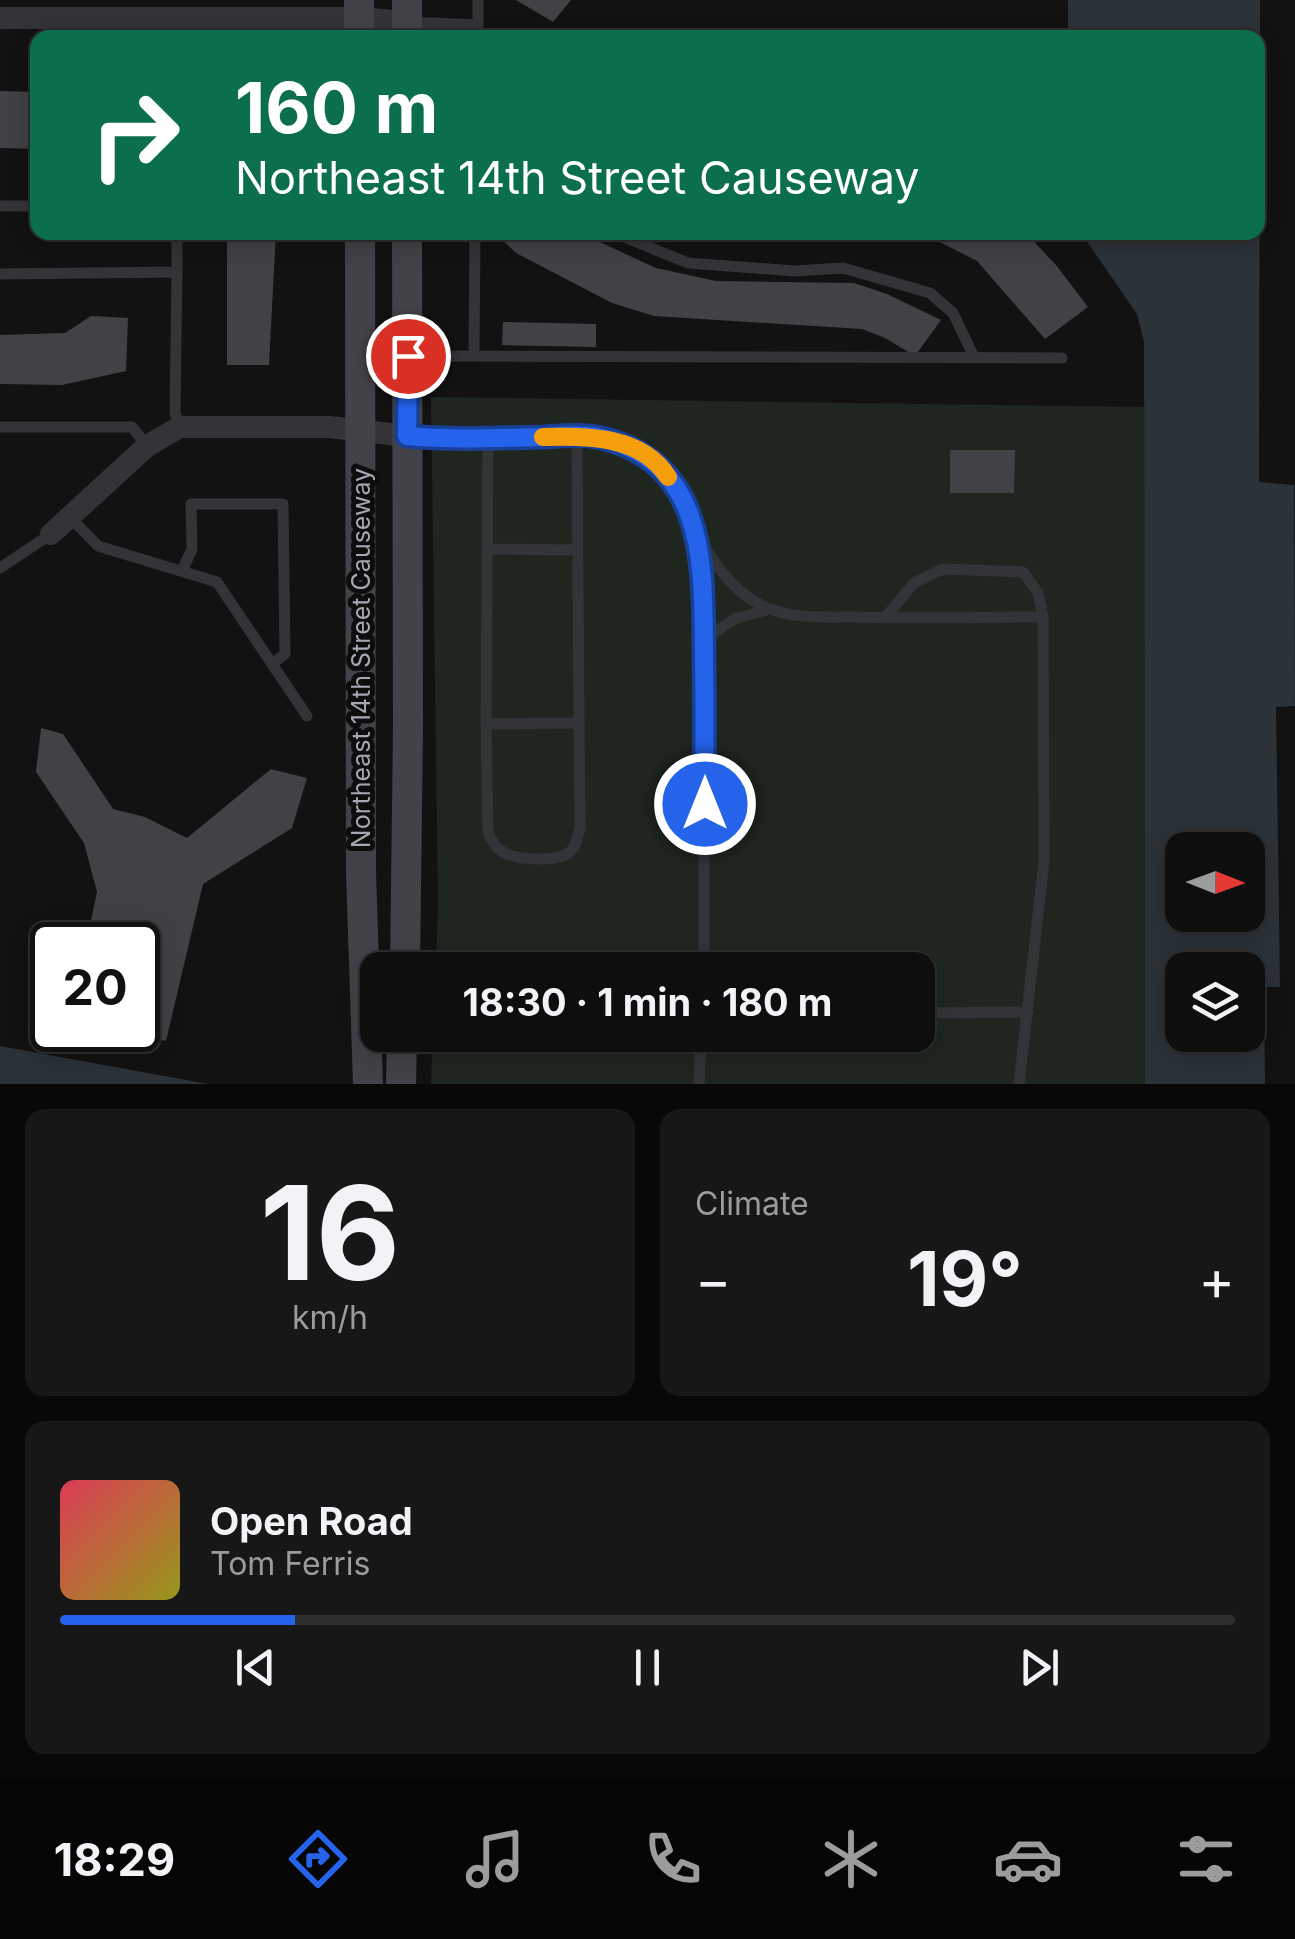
<!DOCTYPE html>
<html lang="en">
<head>
<meta charset="utf-8">
<style>
  body { margin:0; font-family:Inter,sans-serif; background:#171717; color:#f1f3f6; height:100vh; display:flex; flex-direction:column; font-size:38px; white-space:nowrap }
  * { box-sizing:border-box; margin:0 }
  p { font-size:32px; color:#9b9c9e }
  .icon { flex:none; width:55px; height:55px; fill:none; stroke:currentColor; stroke-width:2; stroke-linecap:round; stroke-linejoin:round }
  .map { position:relative; height:1084px; overflow:hidden }
  .sheet { display:flex; flex-direction:column; gap:25px; padding:25px; background:#080808; flex:1 }
  .sheet>* { flex:none }
  .hud { position:absolute; left:30px; top:30px; width:1235px; height:210px; border-radius:20px; box-shadow:0 5px 25px #0003,0 0 0 2px #2e2e2e; background:#0b6e4f; color:#fff; overflow:hidden }
  .needle { width:65px; rotate:91deg }
  .controls { position:absolute; left:1165px; top:832px; display:grid; gap:20px }
  .controls a { display:grid; place-items:center; width:100px; height:100px; border-radius:20px; background:#0e0e0e; box-shadow:0 5px 25px #0003,0 0 0 2px #2e2e2e; font-size:50px }
  .speed { position:absolute; left:30px; top:922px; display:flex; gap:20px; font-size:50px; font-weight:700; text-align:center }
  .speed>* { display:grid; place-content:center; width:130px; height:130px; border-radius:50%; background:#0e0e0e; box-shadow:0 5px 25px #0003,0 0 0 2px #2e2e2e; line-height:1 }
  .speed .limit { border:5px solid #111; border-radius:15px; background:#fff; color:#111 }
  .pin { position:absolute; display:grid; place-items:center; width:85px; height:85px; color:#fff; margin:-42px; border:5px solid #fff; border-radius:50%; box-shadow:0 2px 10px #0007 }
  .me { position:absolute; width:110px; margin:-55px; rotate:0deg; stroke-linejoin:round; filter:drop-shadow(0 0 8px #0008) }
  .turn { display:flex; align-items:center; gap:35px; height:210px; padding:0 40px; font-size:45px }
  .turn .icon { width:130px; height:130px; stroke-width:2.5 }
  .turn b { display:block; font-size:70px; line-height:85px }
  .big { font-size:75px; font-weight:700; line-height:1.1 }
  .sheet .tile { flex:1; display:flex; flex-direction:column; justify-content:center; gap:15px; min-width:0; padding:0 35px; border-radius:20px; background:#171717 }
  .sheet .dial { align-items:center; gap:0 }
  .dial b { font-size:130px; line-height:1 }
  .song { display:flex; align-items:center; gap:30px }
  .cover { width:120px; height:120px; border-radius:15px; background:linear-gradient(135deg,hsl(350 70% 55%),hsl(60 70% 35%)) }
  .played { height:10px; border-radius:5px; background:linear-gradient(90deg,#2563eb 20%,#2e2e2e 20%) }
  .keys { display:flex; justify-content:space-around; direction:ltr }
  .heat { display:flex; justify-content:space-between; align-items:center; font-size:55px; direction:ltr }
  .sheet .tiles { flex:1; display:grid; gap:25px; grid-template-columns:1fr 1fr }
  .tile:last-child { grid-column:span 2 }
  .trip { position:absolute; left:360px; top:952px; width:575px; height:100px; border-radius:20px; background:#0e0e0e; box-shadow:0 5px 25px #0003,0 0 0 2px #2e2e2e; font-weight:700; line-height:100px; text-align:center }
  .tab-bar { display:flex; height:160px; justify-content:space-around; align-items:center; background:#060606; color:#9b9c9e }
  .tab-bar .icon { width:70px; height:70px }
  .tab-bar .current { color:#2563eb }
  .tab-bar b { font-size:45px; color:#f1f3f6 }
  .map>svg:first-child { display:block }
  .green { fill:#1e261f }
  .water { fill:#2b3238; fill-rule:evenodd }
  .building { fill:#414246 }
  .lines { fill:none; stroke-linecap:round; stroke-linejoin:round }
  .lane { stroke:#333438; stroke-width:11 }
  .street { stroke:#333438; stroke-width:22 }
  .secondary { stroke:#414348; stroke-width:30 }
  .route-casing { stroke:#184099; stroke-width:25 }
  .route { stroke:#2563eb; stroke-width:18 }
  .slow { stroke:#f59e0b; stroke-width:18 }
  .labels { text-anchor:middle; stroke-width:10; stroke-linejoin:round; paint-order:stroke }
  .street-label { font-size:25px; fill:#a4a8b3; stroke:#0d0d0e }
</style>
</head>
<body>
<div class="map">
<svg width="1295" height="1084" viewBox="0 0 1295 1084">
  <rect width="100%" height="100%" fill="#121213"/>
  <path class="green" d="M431,397L1144,407L1145,1084H431L433,1035H918V970H436L438,902Z"/>
  <path class="water" d="M1068,0H1260L1259,482L1294,485L1295,706L1276,707L1280,987H1264L1265,1084H1145L1144,342L1137,314L1081,233L1258,232V38L1068,37ZM1182,850H1248V915H1182ZM1182,970H1248V1035H1182Z
    M0,1046L208,1084H0Z"/>
  <path class="building" d="M516,0H571L553,22Z
    M0,91L38,92V149L0,148Z
    M227,232H276L269,365H227Z
    M494,232H578L656,268L716,281L854,283L887,294L941,320L915,356L885,338L862,329L654,316L612,303L516,253Z
    M920,232H1025L1056,265L1088,307L1045,339L977,261Z
    M91,316L128,318L126,371L62,385L0,384V335L65,333Z
    M503,322L596,324V347L502,345Z
    M950,450H1015L1014,493H950Z
    M41,728L63,734L113,809L145,817L187,838L271,769L307,778L292,828L203,884L166,1041L130,1031L138,1030V945H86L97,892L84,843L36,772Z"/>
  <g class="lines">
    <path class="lane" d="M410,22L478,25L477,38
      M478,25V0
      M0,206H38
      M177,232V272
      M612,232L688,263L795,271L843,268L930,293L953,313L974,357
      M0,274L177,272L175,413L180,427
      M474,355L475,232
      M407,356L1062,358
      M0,427H132L147,446
      M411,436C479,443 569,422 631,446C675,464 682,513 705,548C721,574 741,598 770,609C795,619 826,617 853,617C916,619 980,617 1043,617L1044,861L1019,1084
      M488,438L486,724L579,723L577,436
      M69,516L98,546L217,582L307,716
      M699,544L704,640V970
      M487,549L577,550
      M0,568L51,534
      M182,571L192,549L191,504H283L285,654L272,664
      M885,618L914,583L943,569L1023,572L1038,593L1043,617
      M704,640L734,619L770,609
      M486,724L488,832C491,840 494,846 501,851C515,860 560,863 571,851C577,844 578,836 580,828L579,723
      M918,1013L1028,1012
      M699,1084L701,1035"/>
    <path class="street" d="M0,18H359L407,22
      M51,534L147,446L180,427H329L407,436"/>
    <path class="secondary" d="M359,0V38
      M407,0V38
      M360,232L361,873L368,1084
      M405,970L408,726L407,232
      M401,1084L402,1035"/>
  </g>
  <g class="lines">
    <defs>
      <path id="route" d="M408,356L407,436C453,440 498,438 544,437C561,436 580,434 597,437C709,461 703,568 704,659C705,707 704,756 705,804"/>
    </defs>
    <use href="#route" class="route-casing"/>
    <use href="#route" class="route"/>
    <path class="slow" d="M543,437C586,436 641,435 668,477"/>
  </g>
  <g class="labels">
    <g class="street-label">
      <text transform="translate(361 658) rotate(-90)" y="9">Northeast 14th Street Causeway</text>
    </g>
  </g>
</svg>
<div class="controls">
<a><svg class="needle" viewBox="-14 -14 28 28"><path d="M0-13l5 13h-10z" fill="#e53935"/><path d="M0 13l5-13h-10z" fill="#9b9c9e"/></svg></a>
<a><svg class="icon" aria-label="layers" viewBox="0 0 24 24"><path d="M12 4l9 5-9 5-9-5zM3 14l9 5 9-5"/></svg></a>
</div>
<div class="speed"><div class="limit">20</div></div>
<div class="pin" style="left:408px;top:356px;background:#d93025"><svg class="icon" aria-label="arrive" viewBox="0 0 24 24"><path d="M6 21V4h12l-3 4 3 4H6"/></svg></div>
<svg class="me" style="left:705px;top:804px" viewBox="-20 -20 40 40"><circle r="17" fill="#2563eb" stroke="#fff" stroke-width="3"/><path d="M0-11L8 9 0 5-8 9z" fill="#fff"/></svg>
<div class="trip">18:30 · 1 min · 180 m</div>
<div class="hud">
<div class="turn"><svg class="icon" aria-label="right" viewBox="0 0 24 24"><path d="M7 20v-9h11M14 6l5 5-5 5"/></svg><div><b>160 m</b>Northeast 14th Street Causeway</div></div>
</div>
</div>
<section class="sheet">
<div class="tiles">
<div class="tile dial"><b>16</b><p>km/h</p></div>
<div class="tile"><p>Climate</p>
<div class="heat"><a>−</a><b class="big">19°</b><a>+</a></div>
</div>
<div class="tile">
<div class="song"><i class="cover"></i><div><b>Open Road</b><p>Tom Ferris</p></div></div>
<div class="played"></div>
<div class="keys"><svg class="icon" aria-label="previous" viewBox="0 0 24 24"><path d="M18 5L8 12l10 7zM5 5v14"/></svg><svg class="icon" aria-label="pause" viewBox="0 0 24 24"><path d="M8 5v14M16 5v14"/></svg><svg class="icon" aria-label="next" viewBox="0 0 24 24"><path d="M6 5l10 7-10 7zM19 5v14"/></svg></div>
</div>
</div>
</section>
<nav class="tab-bar">
<b>18:29</b>
<svg class="icon current" aria-label="directions" viewBox="0 0 24 24"><path d="M12 3l9 9-9 9-9-9zM9 14v-3h6M13 9l2 2-2 2"/></svg>
<svg class="icon" aria-label="music" viewBox="0 0 24 24"><path d="M9 18V5l10-2v13"/><circle cx="6" cy="18" r="3"/><circle cx="16" cy="16" r="3"/></svg>
<svg class="icon" aria-label="phone" viewBox="0 0 24 24"><path d="M5 4h4l2 5-3 2q2 4 5 5l2-3 5 2v4C11 20 4 13 5 4z"/></svg>
<svg class="icon" aria-label="climate" viewBox="0 0 24 24"><path d="M12 3v18M4 7l16 10M4 17L20 7"/></svg>
<svg class="icon" aria-label="car" viewBox="0 0 24 24"><path d="M5 17H2v-5l4-1 3-4h7l3 4 3 1v5h-3M9 17h6M6 11h13"/><circle cx="7" cy="17" r="2"/><circle cx="17" cy="17" r="2"/></svg>
<svg class="icon" aria-label="filters" viewBox="0 0 24 24"><path d="M4 7h16M4 17h16"/><circle cx="9" cy="7" r="2"/><circle cx="15" cy="17" r="2"/></svg>
</nav>
</body>
</html>
